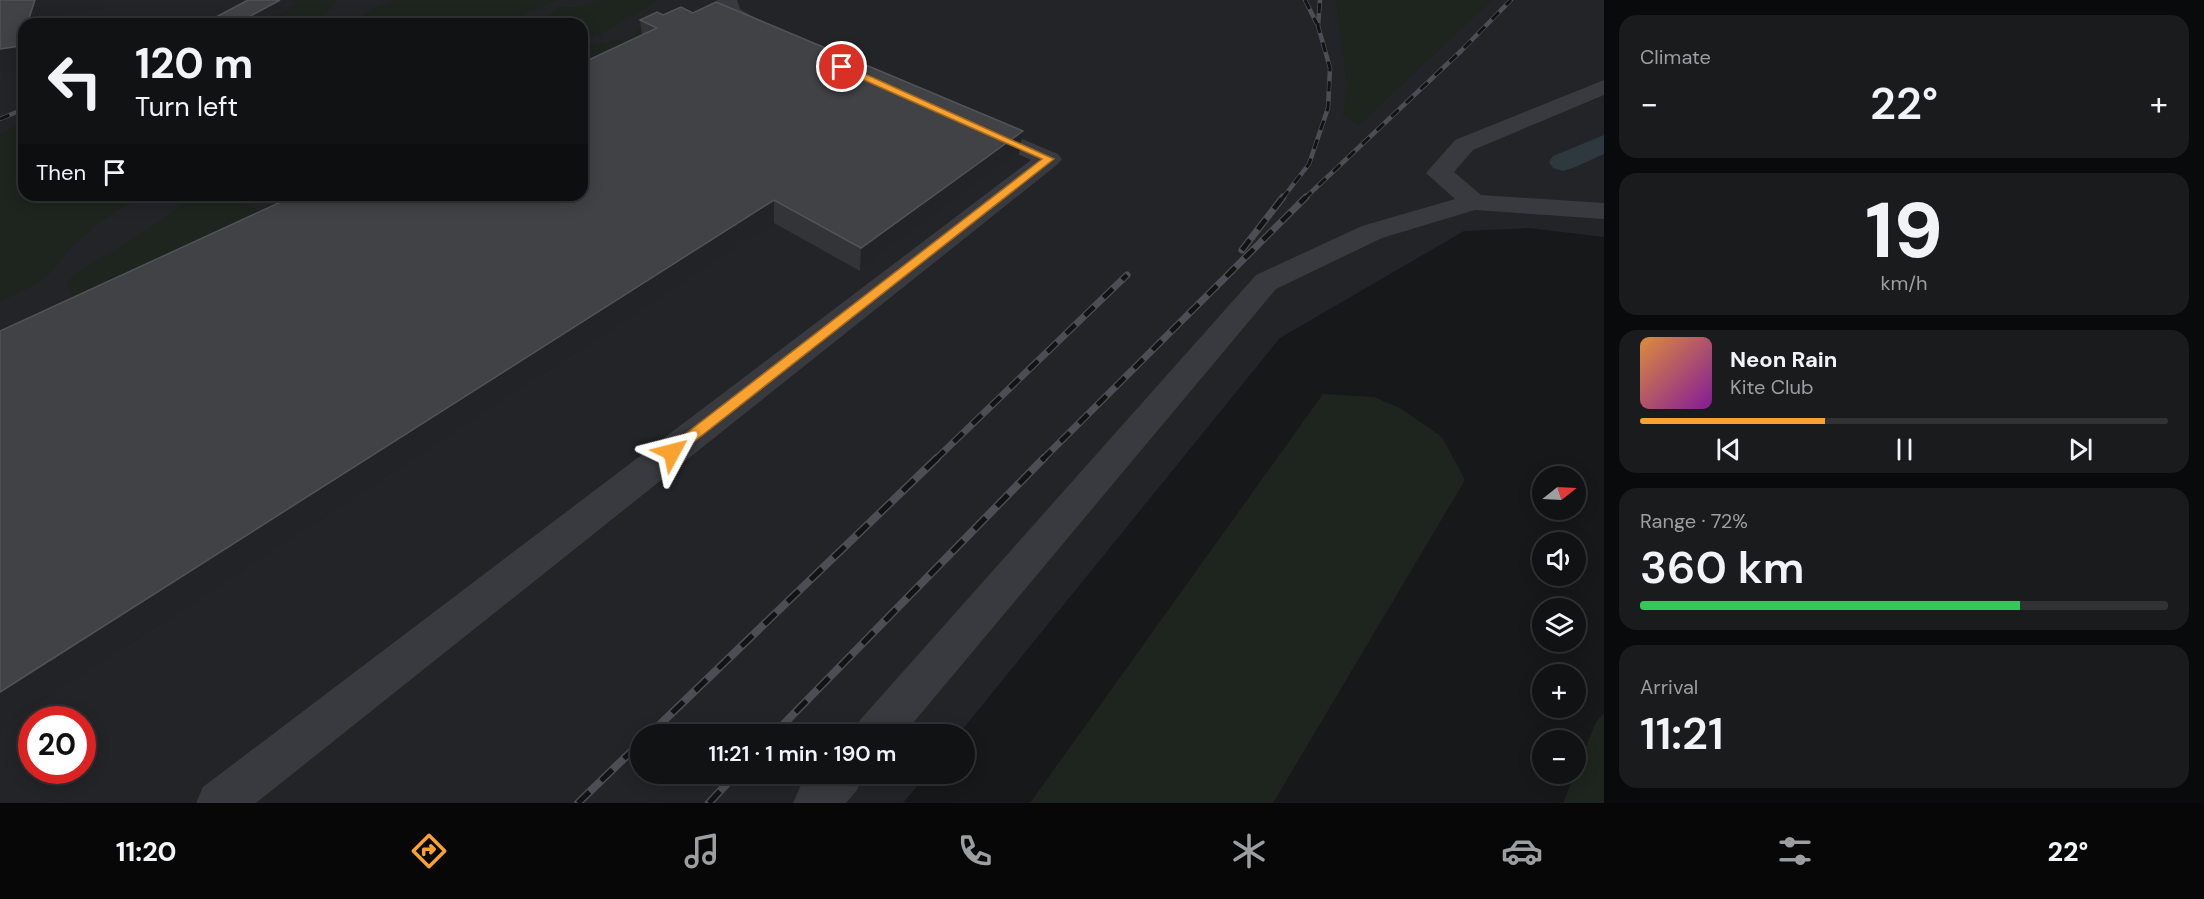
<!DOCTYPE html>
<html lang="en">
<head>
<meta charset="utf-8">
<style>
  body { margin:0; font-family:"DM Sans",sans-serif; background:#1a1b1d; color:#f1f3f6; height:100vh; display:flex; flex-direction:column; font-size:22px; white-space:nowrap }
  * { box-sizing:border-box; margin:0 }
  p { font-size:20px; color:#9c9ea0 }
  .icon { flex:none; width:33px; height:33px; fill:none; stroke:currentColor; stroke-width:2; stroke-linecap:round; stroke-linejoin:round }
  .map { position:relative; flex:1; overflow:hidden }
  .drawer { display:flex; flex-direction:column; gap:15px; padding:15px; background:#090a0b; width:600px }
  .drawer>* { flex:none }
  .banner { position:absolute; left:18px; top:18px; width:570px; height:183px; border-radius:18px; box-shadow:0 3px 15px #0003,0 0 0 2px #303234; background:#111214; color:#f1f3f6; overflow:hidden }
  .needle { width:39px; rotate:72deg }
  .fabs { position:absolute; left:1532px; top:466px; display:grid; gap:12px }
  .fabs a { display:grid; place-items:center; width:54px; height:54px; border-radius:50%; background:#111214; box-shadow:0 3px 15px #0003,0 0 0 2px #303234; font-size:30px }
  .speed { position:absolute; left:18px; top:706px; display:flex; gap:12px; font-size:30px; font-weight:700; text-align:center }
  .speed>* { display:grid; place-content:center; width:78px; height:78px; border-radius:50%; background:#111214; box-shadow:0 3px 15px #0003,0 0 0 2px #303234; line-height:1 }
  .speed .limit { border:9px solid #d22; background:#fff; color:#111 }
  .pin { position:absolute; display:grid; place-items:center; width:51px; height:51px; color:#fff; margin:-26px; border:3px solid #fff; border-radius:50%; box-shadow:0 2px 6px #0007 }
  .me { position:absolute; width:66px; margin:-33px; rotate:52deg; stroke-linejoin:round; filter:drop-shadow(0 0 4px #0008) }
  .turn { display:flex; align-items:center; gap:21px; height:126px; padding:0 18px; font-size:27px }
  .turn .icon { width:78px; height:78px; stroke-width:2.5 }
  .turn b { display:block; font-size:42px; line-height:51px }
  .then { display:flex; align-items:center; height:57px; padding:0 18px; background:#0003; gap:12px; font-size:22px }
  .big { font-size:45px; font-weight:600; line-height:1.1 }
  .drawer .widget { flex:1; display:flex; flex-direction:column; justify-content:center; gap:9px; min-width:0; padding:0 21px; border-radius:18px; background:#1a1b1d }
  .drawer .dial { align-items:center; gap:0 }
  .dial b { font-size:78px; line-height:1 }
  .song { display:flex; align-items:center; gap:18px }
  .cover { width:72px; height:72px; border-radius:9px; background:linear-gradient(135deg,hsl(30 70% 55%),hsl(290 70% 35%)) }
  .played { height:6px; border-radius:3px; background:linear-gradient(90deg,#f9a230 35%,#303234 35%) }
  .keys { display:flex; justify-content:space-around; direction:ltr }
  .heat { display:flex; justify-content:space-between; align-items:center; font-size:33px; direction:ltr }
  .charge { height:9px; border-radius:4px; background:linear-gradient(90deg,#34c759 72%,#303234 0) }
  .trip { position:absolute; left:630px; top:724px; width:345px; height:60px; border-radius:30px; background:#111214; box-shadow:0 3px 15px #0003,0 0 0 2px #303234; font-weight:600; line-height:60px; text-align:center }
  .dock { display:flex; height:96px; justify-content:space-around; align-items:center; background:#070708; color:#9c9ea0 }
  .dock .icon { width:42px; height:42px }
  .dock .on { color:#f9a230 }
  .dock b { font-size:27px; color:#f1f3f6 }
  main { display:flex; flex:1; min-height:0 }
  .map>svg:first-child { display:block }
  .built { fill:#232427; fill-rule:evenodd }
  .green { fill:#1d251e }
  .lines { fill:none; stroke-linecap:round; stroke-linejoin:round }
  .canal { fill:#2d383f; fill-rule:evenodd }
  .minor { fill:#383a3f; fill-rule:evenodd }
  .rail-far2-casing { stroke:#4b4e54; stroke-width:4.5 }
  .rail-far1-casing { stroke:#4b4e54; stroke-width:7 }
  .rail-casing { stroke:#4b4e54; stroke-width:8 }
  .rail-far2 { stroke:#121315; stroke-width:3; stroke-dasharray:10; stroke-linecap:butt }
  .rail-far1 { stroke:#121315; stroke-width:4.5; stroke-dasharray:13; stroke-linecap:butt }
  .rail { stroke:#121315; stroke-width:5; stroke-dasharray:16; stroke-linecap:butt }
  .wall { fill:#333438 }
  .shaded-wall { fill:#222326 }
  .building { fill:#404246; stroke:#505358; stroke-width:1.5 }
  .route { fill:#f9a230; stroke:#a2691f; stroke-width:1.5 }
</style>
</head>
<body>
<main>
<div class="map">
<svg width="1604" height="803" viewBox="0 0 1604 803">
  <rect width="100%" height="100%" fill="#17181a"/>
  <path class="built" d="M0,0H1604V237L1529,228L1464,231L1280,338L958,735H640V774H927L903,803H0ZM24,24H582V195H24ZM32,720H82V771H32Z"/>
  <path class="green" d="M275,0H337L314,24H263Z
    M396,0H555V1L500,24H351L372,9Z
    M600,0H659L603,33L582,38V25L587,20L581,18L558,24H528L537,23L548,17L558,8L578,7Z
    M1336,0H1492L1359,125L1343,116L1347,84Z
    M682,9L693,10L700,18L582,68V47L631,38C642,18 661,15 682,9Z
    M24,122V195H149C121,205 98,222 76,243C67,251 60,262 52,271C38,285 18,294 0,301V134Z
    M191,195H234L235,200L263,212L76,304L66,284C79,267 94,263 111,252C138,236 169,218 191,195Z
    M1323,394L1374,397L1400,408L1442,437L1465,480L1273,803H1030Z
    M1604,713V803H1563L1596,722Z"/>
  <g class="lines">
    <path class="canal" d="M1604,135V154L1573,168L1563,171L1553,168L1549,162L1553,156Z"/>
    <path class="minor" d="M717,0H737L740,9L772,28L776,32L772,36C760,39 729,24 722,14C719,10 718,4 717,0Z
      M1604,80V95L1473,150L1454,172L1481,195L1604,203V219L1475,210L1382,238L1276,289L903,735H853L860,720L1256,275L1362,226L1455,199L1426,173L1455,140Z
      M979,121L1058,154L1062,159L1058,164L256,803H196L203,787L1031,160L970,133L967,128L970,123Z
      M811,774H864L857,790L846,803H793L800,787Z"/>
    <defs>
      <path id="rail-far2" d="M1305,0L1317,24
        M0,119L24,109
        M1282,199L1309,164L1328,108L1330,68L1318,26L1320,0
        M1304,199L1461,51L1511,0"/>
      <path id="rail-far1" d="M1242,250L1283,197
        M935,460L1127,275
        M1042,460L1306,197"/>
      <path id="rail" d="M649,735L937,458
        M773,735L1044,458
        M578,803L640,743
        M709,803L736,774"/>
    </defs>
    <use href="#rail-far2" class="rail-far2-casing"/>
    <use href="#rail-far1" class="rail-far1-casing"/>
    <use href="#rail" class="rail-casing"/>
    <use href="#rail-far2" class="rail-far2"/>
    <use href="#rail-far1" class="rail-far1"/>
    <use href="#rail" class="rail"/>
  </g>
  <path class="wall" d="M640,20L1019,154L860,271L774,223L642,35Z"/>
  <path class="shaded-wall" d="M35,0H104L102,9L49,17L47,24H27Z
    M280,0H295L297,5L263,24H236Z
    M24,34V69L0,73V49Z
    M1023,131L1019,154L860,271L861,248Z
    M774,200V223L0,729V692Z"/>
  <path class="building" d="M0,0H35L27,24H24V34L20,46L0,49Z
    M248,0H280L236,24H203Z
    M716,2L1023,131L861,248L774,200L0,692V331L296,195H582V63L657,28L640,20L657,12L663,15L681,7L693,13Z"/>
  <path class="route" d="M839,65H845L1054,159L677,455H667L665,452L667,448L1042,159L839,69Z"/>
</svg>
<div class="fabs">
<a><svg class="needle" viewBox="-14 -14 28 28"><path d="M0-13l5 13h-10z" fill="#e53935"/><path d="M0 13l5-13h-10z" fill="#9c9ea0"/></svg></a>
<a><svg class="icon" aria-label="sound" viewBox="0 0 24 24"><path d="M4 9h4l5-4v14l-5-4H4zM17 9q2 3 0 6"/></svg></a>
<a><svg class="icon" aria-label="layers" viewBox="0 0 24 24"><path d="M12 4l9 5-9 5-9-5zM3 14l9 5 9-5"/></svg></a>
<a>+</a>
<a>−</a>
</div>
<div class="speed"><div class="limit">20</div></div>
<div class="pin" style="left:842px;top:67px;background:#d93025"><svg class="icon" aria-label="arrive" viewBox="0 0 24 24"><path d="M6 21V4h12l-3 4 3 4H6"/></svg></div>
<svg class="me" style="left:672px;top:452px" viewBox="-20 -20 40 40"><path d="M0-17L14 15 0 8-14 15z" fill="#f9a230" stroke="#fff" stroke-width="4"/></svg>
<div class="trip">11:21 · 1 min · 190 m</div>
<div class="banner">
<div class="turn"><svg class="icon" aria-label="left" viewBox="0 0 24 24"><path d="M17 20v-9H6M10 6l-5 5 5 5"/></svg><div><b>120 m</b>Turn left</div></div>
<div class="then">Then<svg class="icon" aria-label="arrive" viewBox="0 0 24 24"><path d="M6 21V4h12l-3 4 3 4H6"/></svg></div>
</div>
</div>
<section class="drawer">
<div class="widget"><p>Climate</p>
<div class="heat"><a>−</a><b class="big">22°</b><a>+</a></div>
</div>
<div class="widget dial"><b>19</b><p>km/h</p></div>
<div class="widget">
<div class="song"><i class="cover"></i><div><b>Neon Rain</b><p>Kite Club</p></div></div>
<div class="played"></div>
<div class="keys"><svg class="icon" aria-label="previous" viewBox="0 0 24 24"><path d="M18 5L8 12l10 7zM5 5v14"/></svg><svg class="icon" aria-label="pause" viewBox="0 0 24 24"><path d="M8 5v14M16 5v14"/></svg><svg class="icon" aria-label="next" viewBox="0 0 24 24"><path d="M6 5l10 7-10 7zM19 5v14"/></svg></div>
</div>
<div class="widget"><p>Range · 72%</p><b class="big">360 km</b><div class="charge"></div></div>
<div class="widget"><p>Arrival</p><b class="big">11:21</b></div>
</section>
</main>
<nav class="dock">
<b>11:20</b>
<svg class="icon on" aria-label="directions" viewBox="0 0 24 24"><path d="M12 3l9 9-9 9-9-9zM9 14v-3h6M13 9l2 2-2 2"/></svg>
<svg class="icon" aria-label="music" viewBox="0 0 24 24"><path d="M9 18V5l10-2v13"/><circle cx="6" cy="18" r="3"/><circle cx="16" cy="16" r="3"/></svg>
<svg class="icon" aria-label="phone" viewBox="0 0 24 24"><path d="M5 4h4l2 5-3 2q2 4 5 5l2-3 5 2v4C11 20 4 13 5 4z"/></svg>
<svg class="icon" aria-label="climate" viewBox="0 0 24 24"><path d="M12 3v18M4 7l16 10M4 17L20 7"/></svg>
<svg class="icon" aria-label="car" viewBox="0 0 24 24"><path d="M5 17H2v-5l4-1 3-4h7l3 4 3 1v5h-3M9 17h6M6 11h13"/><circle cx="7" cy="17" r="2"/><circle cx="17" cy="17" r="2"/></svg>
<svg class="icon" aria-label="filters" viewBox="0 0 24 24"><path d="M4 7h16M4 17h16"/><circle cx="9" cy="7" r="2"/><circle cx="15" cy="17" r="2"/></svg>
<b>22°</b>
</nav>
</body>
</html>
